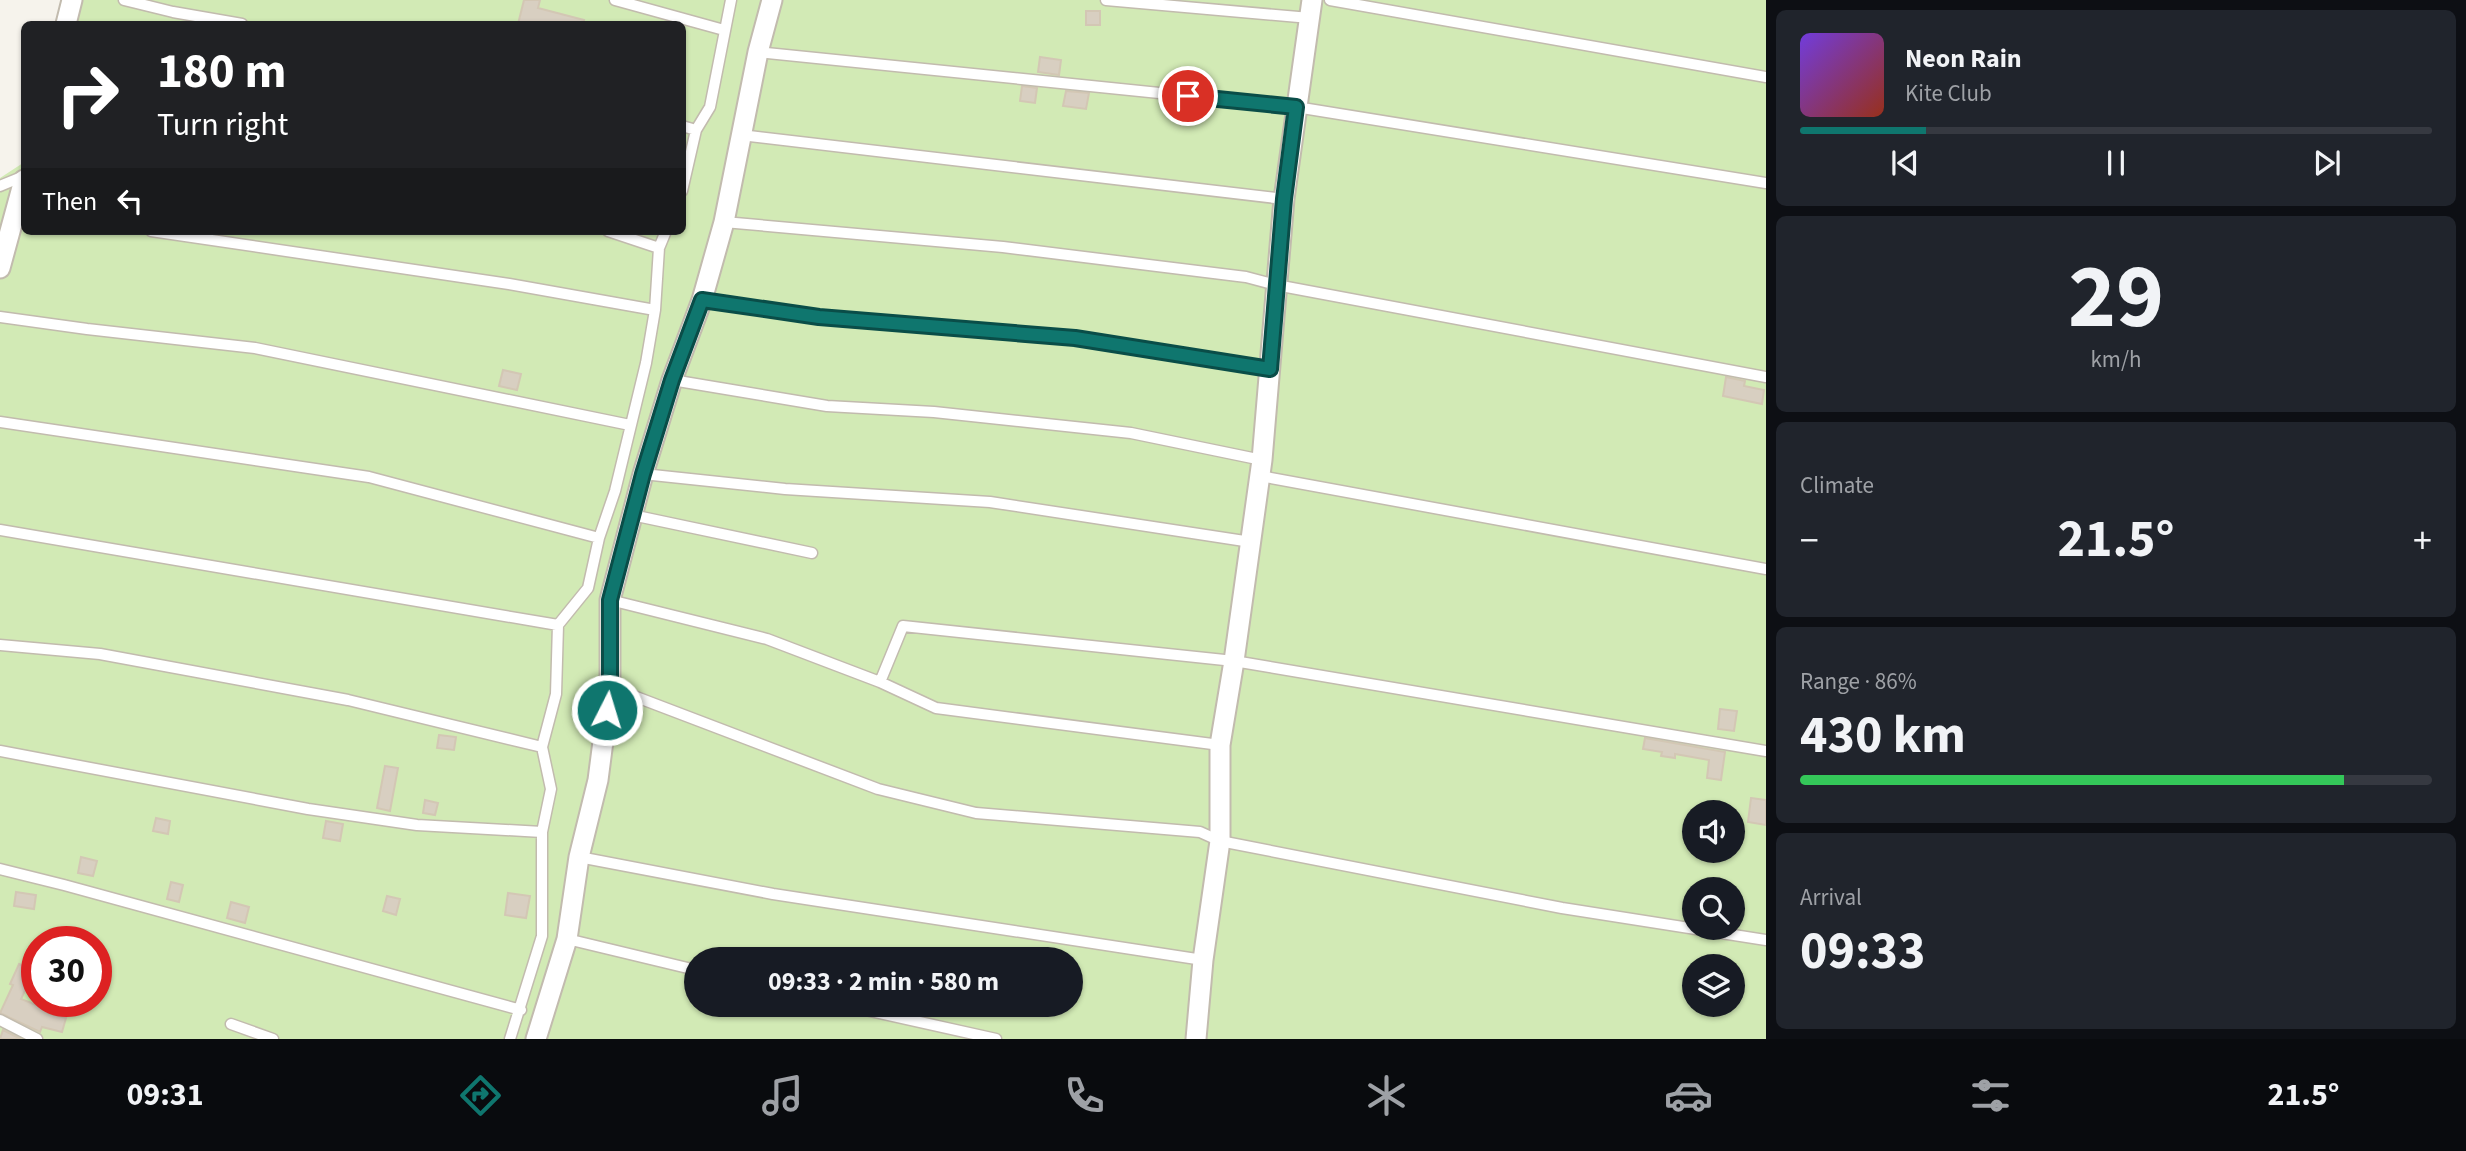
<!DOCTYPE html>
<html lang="en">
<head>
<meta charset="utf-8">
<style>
  body { margin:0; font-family:"Source Sans 3",sans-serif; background:#20242c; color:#f1f3f6; height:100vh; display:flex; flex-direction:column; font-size:26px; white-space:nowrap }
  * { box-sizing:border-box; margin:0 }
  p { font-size:23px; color:#9ea1a6 }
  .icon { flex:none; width:38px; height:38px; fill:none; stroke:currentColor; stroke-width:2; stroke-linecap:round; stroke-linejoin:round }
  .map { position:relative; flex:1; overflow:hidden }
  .sheet { display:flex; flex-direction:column; gap:10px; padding:10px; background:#0d0f14; width:700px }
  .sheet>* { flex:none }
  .banner { position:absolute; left:21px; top:21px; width:665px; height:214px; border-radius:10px; box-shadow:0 2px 5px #0004; background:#202124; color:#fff; overflow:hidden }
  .tools { position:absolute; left:1682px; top:800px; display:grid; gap:14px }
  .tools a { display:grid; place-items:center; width:63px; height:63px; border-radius:50%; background:#171b24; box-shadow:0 2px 5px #0004; font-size:35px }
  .speed { position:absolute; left:21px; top:926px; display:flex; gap:14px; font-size:35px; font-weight:700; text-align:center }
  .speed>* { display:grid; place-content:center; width:91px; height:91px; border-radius:50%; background:#171b24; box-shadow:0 2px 5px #0004; line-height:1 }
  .speed .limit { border:10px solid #d22; background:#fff; color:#111 }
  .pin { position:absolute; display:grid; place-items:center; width:60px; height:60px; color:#fff; margin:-30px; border:4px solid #fff; border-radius:50%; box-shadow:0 2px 7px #0007 }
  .me { position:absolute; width:77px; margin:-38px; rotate:5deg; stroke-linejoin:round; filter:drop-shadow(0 0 5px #0008) }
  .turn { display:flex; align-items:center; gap:24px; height:147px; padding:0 21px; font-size:32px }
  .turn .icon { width:91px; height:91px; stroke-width:2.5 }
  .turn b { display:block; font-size:49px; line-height:60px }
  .then { display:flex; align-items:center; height:66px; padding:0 21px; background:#0003; gap:14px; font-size:26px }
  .big { font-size:52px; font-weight:700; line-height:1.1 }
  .sheet .tile { flex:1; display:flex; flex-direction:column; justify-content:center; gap:10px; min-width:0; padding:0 24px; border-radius:10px; background:#20242c }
  .sheet .dial { align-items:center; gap:0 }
  .dial b { font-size:91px; line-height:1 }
  .song { display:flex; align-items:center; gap:21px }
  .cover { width:84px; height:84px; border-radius:10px; background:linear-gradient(135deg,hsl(260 70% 55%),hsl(10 70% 35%)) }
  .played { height:7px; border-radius:4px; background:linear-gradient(90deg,#0f766e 20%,#363941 20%) }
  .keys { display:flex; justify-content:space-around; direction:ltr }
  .heat { display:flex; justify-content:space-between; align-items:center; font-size:38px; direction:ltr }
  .charge { height:10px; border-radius:5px; background:linear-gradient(90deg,#34c759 86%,#363941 0) }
  .trip { position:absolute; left:684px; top:947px; width:399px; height:70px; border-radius:35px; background:#171b24; box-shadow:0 2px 5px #0004; font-weight:700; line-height:70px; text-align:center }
  .tabs { display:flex; height:112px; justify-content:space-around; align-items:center; background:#090b0e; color:#9ea1a6 }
  .tabs .icon { width:49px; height:49px }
  .tabs .active { color:#0f766e }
  .tabs b { font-size:32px; color:#f1f3f6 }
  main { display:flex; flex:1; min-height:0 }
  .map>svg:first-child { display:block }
  .green { fill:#d2eab5; fill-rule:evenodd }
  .building { fill:#d8cfc1; stroke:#d3c7b4; stroke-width:2 }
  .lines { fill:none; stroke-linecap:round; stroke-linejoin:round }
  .service-casing { stroke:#c2bbae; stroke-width:13 }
  .minor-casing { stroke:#c2bbae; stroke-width:23 }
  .service { stroke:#fff; stroke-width:10 }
  .minor { stroke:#fff; stroke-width:19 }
  .route-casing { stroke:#0a4d48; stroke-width:18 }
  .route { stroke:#0f766e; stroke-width:12 }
</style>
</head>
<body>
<main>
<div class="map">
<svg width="1766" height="1039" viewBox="0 0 1766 1039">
  <rect width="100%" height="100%" fill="#f6f3ec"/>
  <path class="green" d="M61,0H1766V1039H0V178L23,163L24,157V231H682V24H56ZM1694,812H1732V850H1694ZM1694,889H1732V928H1694ZM37,942H96V1001H37ZM696,959H1071V1004H696ZM1694,966H1732V1004H1694Z"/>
  <path class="building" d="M524,0H540L538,8L584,20L583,24H518Z
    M1086,11H1100V25H1086Z
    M1040,57L1061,60L1059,75L1038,72Z
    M1172,72L1192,73L1191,86L1171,85Z
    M1022,86L1037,88L1035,103L1020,101Z
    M1066,91L1089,93L1086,109L1063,106Z
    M503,370L521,374L517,390L499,386Z
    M1726,377L1745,381L1744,386L1764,390L1762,404L1723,396Z
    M1720,709L1737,711L1734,731L1718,729Z
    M439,735L456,737L454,750L437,748Z
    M1645,738L1725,752L1721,780L1707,778L1709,760L1675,754V758L1661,756L1662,752L1643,749Z
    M385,766L398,768L390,811L377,808Z
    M1751,798L1766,800V825L1748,822Z
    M425,800L438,803L435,815L423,813Z
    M156,818L170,821L168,834L153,831Z
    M326,821L343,824L340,841L323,838Z
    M81,857L97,861L93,876L78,873Z
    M171,882L183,885L179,902L167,899Z
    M16,892L36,895L34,909L14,906Z
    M508,893L530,896L526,918L505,915Z
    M387,896L400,899L396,915L383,911Z
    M231,902L249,907L245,923L227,918Z
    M19,964L34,971L21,999L49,1010L48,1013L66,1018L62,1032L42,1027L40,1032L0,1013L13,985L10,984Z
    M3,1030L21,1039H0Z"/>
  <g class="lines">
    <defs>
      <path id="service" d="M124,0L173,12L242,24
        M615,0L724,30
        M1106,0L1310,18
        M1330,0L1766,77
        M758,52L1296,107L1766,183
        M682,126L696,130
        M741,135L1284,199
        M0,186L24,176
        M682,191L696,130L710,107L731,0
        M724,222L1003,247L1246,277L1276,285L1766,377
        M151,231L509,284L655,310
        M659,248L666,231
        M702,300L819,317L1075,338L1270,369
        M0,317L87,329L255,348L630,425
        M672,380L827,406L934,412L1131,433L1262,460
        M0,422L369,477L599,538
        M643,474L785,489L990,502L1251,542
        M1260,476L1766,569
        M632,515L812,553
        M0,530L558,625
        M610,600L767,639L880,682L936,708L1220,745
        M0,645L100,654L348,700L542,747
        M880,682L903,626L1234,661L1766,751
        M610,687L878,789L976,813L1200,832L1220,841L1562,908L1766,940
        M0,751L308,809L417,825L542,832
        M579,857L773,894L1203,960
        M0,869L64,885L521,1010
        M567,939L696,970
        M839,1004L996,1039
        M0,1020L37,1039
        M231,1024L273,1039
        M510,1039L542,936V832L551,789L542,747L556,694L558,625L588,588L599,538L615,491L646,363L655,310L659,248L608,231"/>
      <path id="minor" d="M66,24L72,0
        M0,268L24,180
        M536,1039L567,939L579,857L598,780L610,687V600L643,474L672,380L702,300L724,222L758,52L772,0
        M1196,1039L1203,960L1220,841V745L1234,661L1262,460L1284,199L1312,0"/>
    </defs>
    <use href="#service" class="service-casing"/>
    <use href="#minor" class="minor-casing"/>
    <use href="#service" class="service"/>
    <use href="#minor" class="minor"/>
  </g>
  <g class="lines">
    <defs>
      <path id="route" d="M607,710L610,687V600L643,474L672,380L702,300L819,317L1075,338L1270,369L1284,199L1296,107L1188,96"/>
    </defs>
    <use href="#route" class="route-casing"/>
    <use href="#route" class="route"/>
  </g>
</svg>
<div class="tools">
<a><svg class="icon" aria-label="sound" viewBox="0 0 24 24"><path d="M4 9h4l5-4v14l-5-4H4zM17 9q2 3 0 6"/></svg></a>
<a><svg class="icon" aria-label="search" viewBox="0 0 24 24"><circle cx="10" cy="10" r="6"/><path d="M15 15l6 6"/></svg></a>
<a><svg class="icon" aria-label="layers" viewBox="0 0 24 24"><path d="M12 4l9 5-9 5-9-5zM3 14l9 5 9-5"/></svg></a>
</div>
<div class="speed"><div class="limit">30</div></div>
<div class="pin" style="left:1188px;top:96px;background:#d93025"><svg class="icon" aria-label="arrive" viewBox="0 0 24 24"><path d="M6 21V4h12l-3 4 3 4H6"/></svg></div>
<svg class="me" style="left:607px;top:710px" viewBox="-20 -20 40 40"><circle r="17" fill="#0f766e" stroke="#fff" stroke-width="3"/><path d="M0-11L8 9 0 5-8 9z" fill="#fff"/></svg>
<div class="trip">09:33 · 2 min · 580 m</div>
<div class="banner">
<div class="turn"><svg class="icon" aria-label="right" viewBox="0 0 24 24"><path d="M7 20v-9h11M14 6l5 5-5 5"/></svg><div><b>180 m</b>Turn right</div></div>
<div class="then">Then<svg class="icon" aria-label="left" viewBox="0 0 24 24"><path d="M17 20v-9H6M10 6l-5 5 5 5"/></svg></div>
</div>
</div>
<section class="sheet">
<div class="tile">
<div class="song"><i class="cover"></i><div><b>Neon Rain</b><p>Kite Club</p></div></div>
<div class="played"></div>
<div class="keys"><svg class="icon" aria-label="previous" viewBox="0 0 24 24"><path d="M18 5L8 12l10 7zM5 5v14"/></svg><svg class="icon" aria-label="pause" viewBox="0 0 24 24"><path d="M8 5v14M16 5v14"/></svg><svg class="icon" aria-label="next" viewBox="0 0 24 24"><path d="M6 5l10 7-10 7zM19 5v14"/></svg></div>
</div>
<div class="tile dial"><b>29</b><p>km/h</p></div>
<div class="tile"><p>Climate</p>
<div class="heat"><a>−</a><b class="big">21.5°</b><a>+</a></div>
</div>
<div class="tile"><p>Range · 86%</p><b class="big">430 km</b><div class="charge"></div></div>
<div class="tile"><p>Arrival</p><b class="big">09:33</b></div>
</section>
</main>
<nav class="tabs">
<b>09:31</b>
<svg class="icon active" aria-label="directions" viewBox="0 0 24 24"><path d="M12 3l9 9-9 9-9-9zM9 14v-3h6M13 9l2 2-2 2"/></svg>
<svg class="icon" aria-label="music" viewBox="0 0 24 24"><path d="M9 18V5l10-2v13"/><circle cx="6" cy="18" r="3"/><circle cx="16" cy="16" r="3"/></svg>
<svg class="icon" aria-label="phone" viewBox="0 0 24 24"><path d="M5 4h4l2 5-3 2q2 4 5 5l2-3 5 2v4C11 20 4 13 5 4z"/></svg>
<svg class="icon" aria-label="climate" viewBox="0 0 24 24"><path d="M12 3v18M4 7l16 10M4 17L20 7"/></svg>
<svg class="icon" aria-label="car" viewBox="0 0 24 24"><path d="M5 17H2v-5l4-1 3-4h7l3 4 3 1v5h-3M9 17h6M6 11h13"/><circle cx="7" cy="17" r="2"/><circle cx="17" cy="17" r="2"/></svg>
<svg class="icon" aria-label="filters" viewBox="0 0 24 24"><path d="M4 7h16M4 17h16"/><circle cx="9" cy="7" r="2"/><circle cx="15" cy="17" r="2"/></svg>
<b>21.5°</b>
</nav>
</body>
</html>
